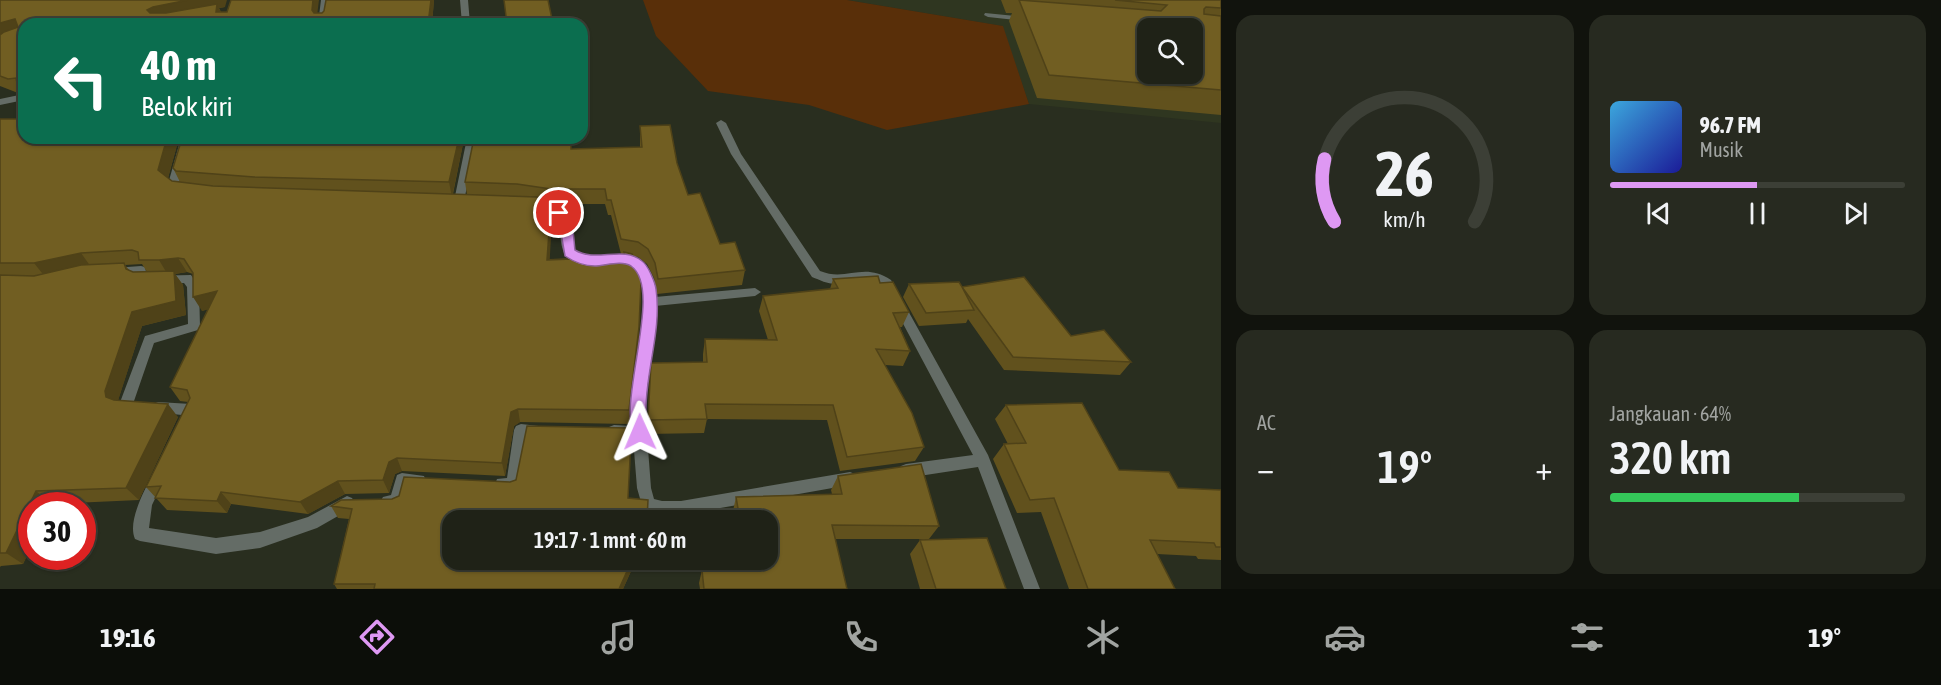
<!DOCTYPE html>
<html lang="id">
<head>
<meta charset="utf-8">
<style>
  body { margin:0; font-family:"Asap Condensed",sans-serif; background:#272a20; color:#f1f3f6; height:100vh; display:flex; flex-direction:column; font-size:22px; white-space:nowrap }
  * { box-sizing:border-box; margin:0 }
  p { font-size:20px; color:#a1a4a1 }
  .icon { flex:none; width:33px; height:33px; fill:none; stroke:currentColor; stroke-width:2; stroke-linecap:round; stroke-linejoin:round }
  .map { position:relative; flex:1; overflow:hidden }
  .details { display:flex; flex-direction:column; gap:15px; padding:15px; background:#11130d; width:720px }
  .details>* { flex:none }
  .top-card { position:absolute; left:18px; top:18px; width:570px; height:126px; border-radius:18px; box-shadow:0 2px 4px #0004,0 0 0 2px #3c3f36; background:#0b6e4f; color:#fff; overflow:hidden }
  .tools { position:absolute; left:1137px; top:18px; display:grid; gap:12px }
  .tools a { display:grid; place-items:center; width:66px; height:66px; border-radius:12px; background:#1f2217; box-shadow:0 2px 4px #0004,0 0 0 2px #3c3f36; font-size:30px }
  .speed { position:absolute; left:18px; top:492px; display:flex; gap:12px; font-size:30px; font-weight:700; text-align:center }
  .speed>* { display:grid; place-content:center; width:78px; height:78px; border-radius:50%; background:#1f2217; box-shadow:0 2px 4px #0004,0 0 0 2px #3c3f36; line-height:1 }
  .speed .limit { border:9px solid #d22; background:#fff; color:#111 }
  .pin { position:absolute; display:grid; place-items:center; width:51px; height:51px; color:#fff; margin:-26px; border:3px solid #fff; border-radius:50%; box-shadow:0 2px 6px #0007 }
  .me { position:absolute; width:66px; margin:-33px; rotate:359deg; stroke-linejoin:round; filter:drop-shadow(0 0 4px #0008) }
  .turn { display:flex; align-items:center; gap:21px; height:126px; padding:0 24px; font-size:27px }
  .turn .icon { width:78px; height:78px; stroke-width:2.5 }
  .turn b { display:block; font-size:42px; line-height:51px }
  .big { font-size:45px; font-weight:600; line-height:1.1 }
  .details .widget { flex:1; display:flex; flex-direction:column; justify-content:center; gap:9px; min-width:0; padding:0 21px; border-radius:18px; background:#272a20 }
  .details .dial { align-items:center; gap:0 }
  .dial svg { height:156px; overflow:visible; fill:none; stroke:#3c3f36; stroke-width:7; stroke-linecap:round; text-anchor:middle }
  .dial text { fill:#f1f3f6; stroke:none }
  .song { display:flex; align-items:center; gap:18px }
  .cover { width:72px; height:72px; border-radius:9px; background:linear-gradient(135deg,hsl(200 70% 55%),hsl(240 70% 35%)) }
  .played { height:6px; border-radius:3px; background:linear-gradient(90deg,#de98f3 50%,#3c3f36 50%) }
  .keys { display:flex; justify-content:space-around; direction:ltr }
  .heat { display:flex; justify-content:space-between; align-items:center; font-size:33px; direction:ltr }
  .charge { height:9px; border-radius:4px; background:linear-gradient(90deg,#34c759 64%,#3c3f36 0) }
  .details .tiles { flex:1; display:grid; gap:15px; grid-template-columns:repeat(2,1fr) }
  .trip { position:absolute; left:442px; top:510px; width:336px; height:60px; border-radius:18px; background:#1f2217; box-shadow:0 2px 4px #0004,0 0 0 2px #3c3f36; font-weight:600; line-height:60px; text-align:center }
  .menu { display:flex; height:96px; justify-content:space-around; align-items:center; background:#0c0e09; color:#a1a4a1 }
  .menu .icon { width:42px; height:42px }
  .menu .selected { color:#de98f3 }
  .menu b { font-size:27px; color:#f1f3f6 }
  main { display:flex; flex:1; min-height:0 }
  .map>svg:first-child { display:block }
  .built { fill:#2f3620; fill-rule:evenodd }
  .green { fill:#592f09 }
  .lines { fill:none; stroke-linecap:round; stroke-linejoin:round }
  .service { fill:#646c66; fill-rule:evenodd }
  .minor { fill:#646c66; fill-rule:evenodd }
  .wall { fill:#61511d; fill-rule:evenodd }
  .shaded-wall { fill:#4f4218 }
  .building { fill:#715e22; stroke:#4f4218; stroke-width:1.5; fill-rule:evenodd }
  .route { fill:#de98f3; stroke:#90639e; stroke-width:1.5 }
</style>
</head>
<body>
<main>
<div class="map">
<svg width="1221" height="589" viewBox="0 0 1221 589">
  <rect width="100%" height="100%" fill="#292e1f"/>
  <path class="built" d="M847,0H1221V123L1029,104L1002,26ZM1148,28H1192V74H1148Z"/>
  <path class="green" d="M643,0H847L1003,26L1029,104L887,130L809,105L708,91L656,36Z"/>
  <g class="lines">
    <path class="service" d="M985,13L1025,17L1029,19L1025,21L988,17L984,15Z"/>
    <path class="minor" d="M321,0H329L326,24H318Z
      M460,0H468L470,24H462Z
      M24,94V100L0,105V99Z
      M721,120L726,123L741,154L820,271C847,282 863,261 891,280L988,455L1040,589H1024L978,467L906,478L901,476L899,471L901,466L906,464L973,455L883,286C864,273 855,284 836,284C827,284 820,280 812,277L731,154L716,123Z
      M181,138H191L179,183L187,190L182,193L168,184Z
      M467,138H477L464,201L459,204L454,201Z
      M537,203C569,207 571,221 574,250L583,255L597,258L599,261L597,264L580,263L565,255C553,227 574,219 533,210L532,207L533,204Z
      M626,255C644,261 655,278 655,297L755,288L761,292L755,296L655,306L645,409L651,488L654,499L662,501H681L850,472L855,474L857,479L855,484L681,515H662L643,509L637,488L633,438L609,435L607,431L609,427L614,425L632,426L631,409L643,311V287L634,268L620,259Z
      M141,266L145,267L147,276L191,275L199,287L200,327L198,330L154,343L134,401L143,403L145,407L143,411L138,413L121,409L119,405L145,336L188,324L187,287L184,283C169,285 153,287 138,283L136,275L113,276L107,272L113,268Z
      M158,402L191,404L196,406L198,410L192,423L187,425L182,423L180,419L182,415L153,412L151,408L153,404Z
      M521,424L547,427L549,431L547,435L542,437L527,436L518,490C511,493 504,492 497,489L495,484L497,479L507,478L514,430L516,426Z
      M158,471L163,473L165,478L152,505L149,528L216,538L260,532L308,517L347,496L352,498L355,503L352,508L317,528L260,548L216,554L140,541L135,539C127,521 145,490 153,473Z
      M402,473L424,476L426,481L424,486L419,488L408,487L402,507L397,509L383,507L380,502L383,497L391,495L397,475Z"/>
  </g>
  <path class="wall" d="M0,0L225,7L219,8L221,12L317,13H322L324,11L326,0H434L432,24H24V93H18L0,86Z
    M1001,0H1221V115L1037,98L1009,21L1012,13H1006Z
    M0,119L24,138H179L168,178L172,181L180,182L173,168L463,144L453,194L467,195L465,182L572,149L640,147V126L677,163L688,195L720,244L745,270L742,285L657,294L654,278L647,264L638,257L633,256L639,341L629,424L520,422L514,426L505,476L402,471L395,474L389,493L345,494L308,514L231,504L227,513L167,510L146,487L188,402L180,401L170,387L208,309L202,311L193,274L187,272L175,274L183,285L186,315L142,326L118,400L178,417L139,500L51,504L32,506V545L23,564L1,566L0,567ZM551,204H605L608,215H611L621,254L624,255V257L549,259L552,217ZM142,264L147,272H133L130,271L125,265Z
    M833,279L880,283L909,312L902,327H900L910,351L903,366L885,365L924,447L915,461L840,471L827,420L707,419L704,433L647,434L651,363L703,362V354L705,339L768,340L759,311L763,296L830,289Z
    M909,284L962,287L1071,336L1131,362L1120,375L1004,370L968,319L966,323L919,326L903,297Z
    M1006,405L1119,470L1178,488L1221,490V560L1198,559L1196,556L1157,554L1175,589H1069L1041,512L1017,513L993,459L1004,444H1008L995,419Z
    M629,428L453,560H636L623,589H337L334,584L349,519L338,518L331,506L392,499L510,482Z
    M838,476L939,526L929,539L1006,589H920L910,554L920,540L923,539H835L847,589H700L699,583L702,570L740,569L739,560H768V520H734L733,511L736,497L832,494L831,490Z"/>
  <path class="shaded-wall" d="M188,0H227L225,7L219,8L223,17L154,24L147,10L153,7Z
    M313,0H319L316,24L312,10Z
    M431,0H434L432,24H428Z
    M15,19L24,33L0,43V23Z
    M167,138H179L166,185L158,170Z
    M459,138H462L463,144L452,197L449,182Z
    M551,203L552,217L549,274L547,260Z
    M81,253L91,267L46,278L34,263Z
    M178,258L187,272L175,274L183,285L186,315L142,326L117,404L106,397L105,391L132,312L168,275L159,260Z
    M217,291L225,305L202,311L193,297Z
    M639,327V341L629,424V410Z
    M168,404L178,417L139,500L126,488Z
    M518,409L520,422L514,426L505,476L502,463L511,412Z
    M397,458L402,471L395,474L389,493L383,480L389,462Z
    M338,481L345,494L308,514L300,502Z
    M36,491L51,504L50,506H32V545L23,564L6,553Z
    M221,492L231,504L227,513L217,501Z
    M632,560H636L623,589H619Z"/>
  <path class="building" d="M0,0H188L153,7L147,10L150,13H166L217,4L216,12H227L231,0H313L312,10L314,13H322L324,11L326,0H431L428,24H24V85L17,83L16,78L8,79L0,76V35L4,32L18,27L15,19L0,23Z
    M504,0H548L553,24H507Z
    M1019,0L1161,11L1167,5L1115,0H1221V8L1206,7L1204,9V14L1221,16V90L1049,75ZM1148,28H1192V74H1148Z
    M0,119H24V138H167L158,170L172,181L213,186L537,197L551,203L547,260L625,257L624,252L632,254L638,264L641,281L639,327L629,410L518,409L511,412L502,463L397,458L389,462L383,480L338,481L300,502L221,492L217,501L155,498L161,486L146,487L190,398L187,390L170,387L217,291L193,297V273L184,259L178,258L159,260H139L138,252L132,250L81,253L34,263H0Z
    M670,125L677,163L688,195L700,193L720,244L735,242L745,270L658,279L655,263L648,249L638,242L621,239L611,200H607L605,189H551L517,184L465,182L474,138H571V149L642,147L640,126Z
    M182,138H459L449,182L254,177L176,171L173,168Z
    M124,263L126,269L133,272L174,271L176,301L132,312L105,391L106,397L114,400L168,404L126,488L36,491L6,553H0V275L34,276L81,265Z
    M878,276L880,283L893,282L909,312L893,313L910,351L876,349L912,413L924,447L847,457L833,405L705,404L707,419L648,420L651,363L707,362L705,339L777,340L763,296L838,288L833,279Z
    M1024,277L1071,336L1104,330L1131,362L1013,357L962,287L974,310L926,313L909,284L959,282L962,287Z
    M1082,403L1119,470L1169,472L1178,488L1221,490V547H1216L1214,543L1150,540L1175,589H1088L1054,498L1030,500L1004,444L1026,443L1006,405Z
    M527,426L629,428L631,440L628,498L648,500L647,520H453V560H632L619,589H374L375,584H334L352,509L331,506L341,500L392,499L399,496L404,477L510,482L516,480Z
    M921,464L939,526L832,525L847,589H704L702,570L746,569L745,560H768V520H740L736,497L842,494L838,476Z
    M987,538L1006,589H936L920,540Z"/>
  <path class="route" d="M559,209C575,215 573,236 575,250C596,263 623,245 642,261C648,265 655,282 656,289C662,329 646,370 646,409C646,419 649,428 645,436L640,438L634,436C617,400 664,289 631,266C621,260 605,266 595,266C583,266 574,262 565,256L559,221L553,213Z"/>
</svg>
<div class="tools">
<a><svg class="icon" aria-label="search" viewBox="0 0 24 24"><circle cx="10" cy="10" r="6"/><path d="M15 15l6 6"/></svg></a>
</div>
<div class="speed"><div class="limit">30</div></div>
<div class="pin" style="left:559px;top:213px;background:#d93025"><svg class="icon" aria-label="arrive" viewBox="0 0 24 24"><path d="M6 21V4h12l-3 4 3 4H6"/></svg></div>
<svg class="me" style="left:640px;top:432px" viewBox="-20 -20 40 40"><path d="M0-17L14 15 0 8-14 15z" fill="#de98f3" stroke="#fff" stroke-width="4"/></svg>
<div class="trip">19:17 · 1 mnt · 60 m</div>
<div class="top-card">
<div class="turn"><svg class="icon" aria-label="left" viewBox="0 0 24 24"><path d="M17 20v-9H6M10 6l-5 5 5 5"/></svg><div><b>40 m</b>Belok kiri</div></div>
</div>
</div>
<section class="details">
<div class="tiles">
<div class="widget dial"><svg viewBox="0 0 100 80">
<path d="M14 69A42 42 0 1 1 86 69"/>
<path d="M14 69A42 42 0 0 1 9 37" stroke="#de98f3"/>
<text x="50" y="56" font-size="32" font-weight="700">26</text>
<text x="50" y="72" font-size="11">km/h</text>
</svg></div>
<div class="widget">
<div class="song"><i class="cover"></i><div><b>96.7 FM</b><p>Musik</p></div></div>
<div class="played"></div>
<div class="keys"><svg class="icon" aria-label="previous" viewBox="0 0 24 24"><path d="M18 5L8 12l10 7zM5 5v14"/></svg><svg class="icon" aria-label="pause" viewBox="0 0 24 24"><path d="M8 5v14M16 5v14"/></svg><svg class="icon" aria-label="next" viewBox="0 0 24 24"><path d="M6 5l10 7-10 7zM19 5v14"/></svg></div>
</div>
<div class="widget"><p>AC</p>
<div class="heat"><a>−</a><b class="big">19°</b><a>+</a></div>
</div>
<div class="widget"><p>Jangkauan · 64%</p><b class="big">320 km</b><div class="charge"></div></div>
</div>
</section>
</main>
<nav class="menu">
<b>19:16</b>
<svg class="icon selected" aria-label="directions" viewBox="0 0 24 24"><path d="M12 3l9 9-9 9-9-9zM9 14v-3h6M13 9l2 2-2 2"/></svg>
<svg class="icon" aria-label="music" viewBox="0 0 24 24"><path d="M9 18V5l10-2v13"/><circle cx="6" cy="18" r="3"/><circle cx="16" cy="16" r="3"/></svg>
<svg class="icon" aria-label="phone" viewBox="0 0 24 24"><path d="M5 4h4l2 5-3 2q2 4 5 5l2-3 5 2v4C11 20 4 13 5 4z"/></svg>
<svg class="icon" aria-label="climate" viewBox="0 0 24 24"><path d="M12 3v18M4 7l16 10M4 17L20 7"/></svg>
<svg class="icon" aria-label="car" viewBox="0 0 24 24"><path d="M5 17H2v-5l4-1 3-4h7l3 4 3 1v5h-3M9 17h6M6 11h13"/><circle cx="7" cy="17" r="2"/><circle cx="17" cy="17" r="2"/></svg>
<svg class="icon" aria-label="filters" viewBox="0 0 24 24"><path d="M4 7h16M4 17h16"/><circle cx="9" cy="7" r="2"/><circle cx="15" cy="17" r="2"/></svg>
<b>19°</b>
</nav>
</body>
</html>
